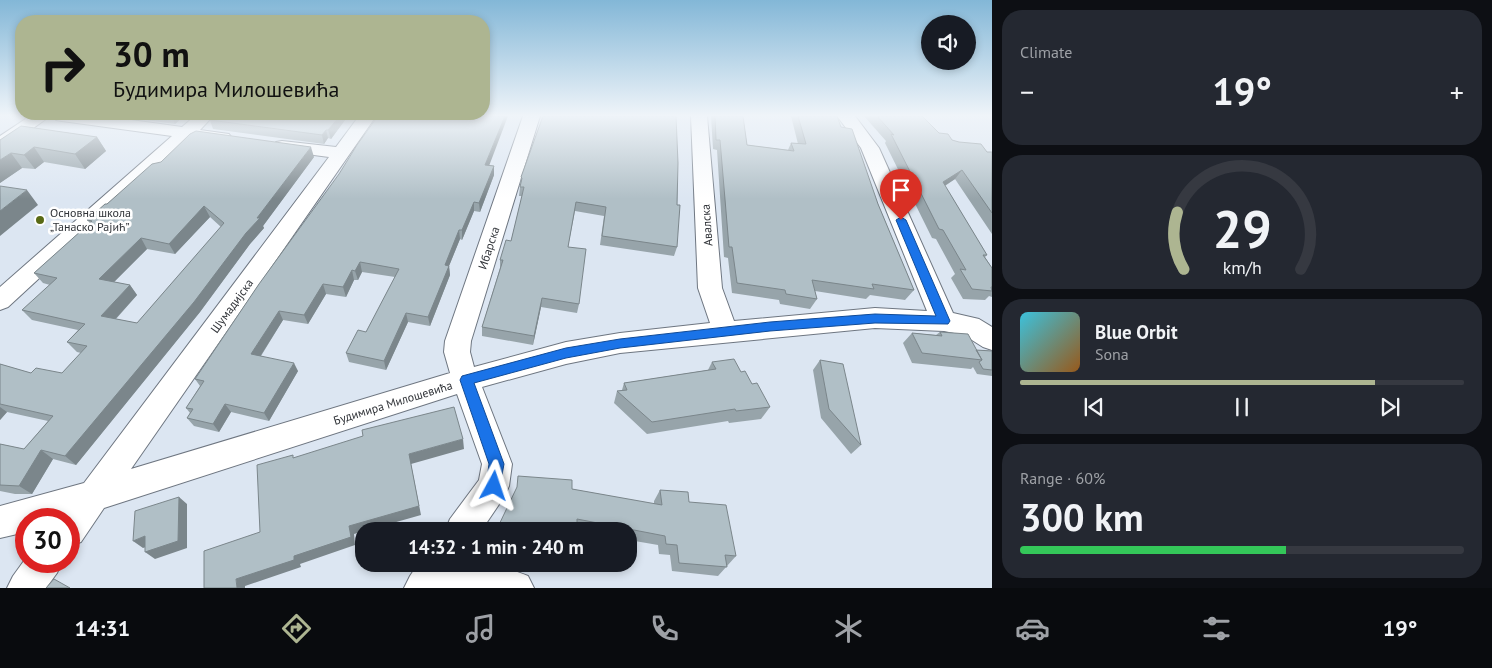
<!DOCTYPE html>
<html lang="en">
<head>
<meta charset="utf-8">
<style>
  body { margin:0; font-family:"PT Sans",sans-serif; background:#242831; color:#f1f3f6; height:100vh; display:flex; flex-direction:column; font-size:19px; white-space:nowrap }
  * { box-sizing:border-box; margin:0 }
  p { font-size:16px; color:#9ea1a6 }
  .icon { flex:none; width:28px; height:28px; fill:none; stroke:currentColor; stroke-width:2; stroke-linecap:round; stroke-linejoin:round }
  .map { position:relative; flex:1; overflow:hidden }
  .details { display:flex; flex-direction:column; gap:10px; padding:10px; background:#0d0f14; width:500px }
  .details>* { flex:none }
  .banner { position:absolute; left:15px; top:15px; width:475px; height:105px; border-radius:20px; box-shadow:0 2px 8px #0003; background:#adb591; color:#111; overflow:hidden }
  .fabs { position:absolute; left:921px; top:15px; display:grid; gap:10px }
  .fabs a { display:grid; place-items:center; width:55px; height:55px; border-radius:50%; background:#171b24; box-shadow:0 2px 8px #0003; font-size:25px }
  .speed { position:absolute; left:15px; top:508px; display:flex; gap:10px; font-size:25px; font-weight:700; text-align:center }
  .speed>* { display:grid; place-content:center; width:65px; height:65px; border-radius:50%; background:#171b24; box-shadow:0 2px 8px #0003; line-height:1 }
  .speed .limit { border:8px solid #d22; background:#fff; color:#111 }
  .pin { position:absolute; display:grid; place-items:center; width:42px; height:42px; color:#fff; margin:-51px -21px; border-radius:50% 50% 50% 0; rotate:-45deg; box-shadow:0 0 5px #0007 }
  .pin .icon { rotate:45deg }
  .me { position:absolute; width:55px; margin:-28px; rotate:5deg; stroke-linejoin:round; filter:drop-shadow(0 0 4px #0008) }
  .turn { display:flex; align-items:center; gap:18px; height:105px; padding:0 15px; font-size:22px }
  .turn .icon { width:65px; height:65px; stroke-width:2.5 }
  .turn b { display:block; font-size:35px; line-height:42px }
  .big { font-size:38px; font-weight:600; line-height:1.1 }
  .details .card { flex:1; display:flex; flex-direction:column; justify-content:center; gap:8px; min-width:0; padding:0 18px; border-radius:20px; background:#242831 }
  .details .dial { align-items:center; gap:0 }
  .dial svg { height:130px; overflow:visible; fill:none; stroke:#363941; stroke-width:7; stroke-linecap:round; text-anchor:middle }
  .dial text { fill:#f1f3f6; stroke:none }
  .song { display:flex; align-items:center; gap:15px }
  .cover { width:60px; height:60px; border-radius:8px; background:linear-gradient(135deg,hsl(190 70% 55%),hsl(30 70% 35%)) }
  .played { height:5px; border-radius:2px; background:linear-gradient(90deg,#adb591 80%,#363941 80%) }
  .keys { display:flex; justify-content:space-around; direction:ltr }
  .heat { display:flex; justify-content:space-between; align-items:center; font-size:28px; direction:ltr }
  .charge { height:8px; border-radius:4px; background:linear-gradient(90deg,#34c759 60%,#363941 0) }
  .trip { position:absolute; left:355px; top:522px; width:282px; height:50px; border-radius:20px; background:#171b24; box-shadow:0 2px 8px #0003; font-weight:600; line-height:50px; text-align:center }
  .tabs { display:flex; height:80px; justify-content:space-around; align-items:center; background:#090b0e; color:#9ea1a6 }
  .tabs .icon { width:35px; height:35px }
  .tabs .selected { color:#adb591 }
  .tabs b { font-size:22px; color:#f1f3f6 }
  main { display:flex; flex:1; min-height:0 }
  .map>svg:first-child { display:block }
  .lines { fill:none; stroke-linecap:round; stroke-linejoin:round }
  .minor-casing { stroke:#6e7681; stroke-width:2 }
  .minor { fill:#fff; fill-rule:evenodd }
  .wall { fill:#97a4aa; fill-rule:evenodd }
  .shaded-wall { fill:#7b868b }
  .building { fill:#b0bfc6; stroke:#7b868b; fill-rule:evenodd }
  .route { fill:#1a73e8; stroke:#114b97 }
  .poi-dot { fill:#596a15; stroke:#fff; stroke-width:2 }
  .labels { text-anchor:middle; stroke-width:5; stroke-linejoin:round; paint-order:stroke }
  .poi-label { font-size:12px; fill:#313439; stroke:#fff; text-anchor:start }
  .street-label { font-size:12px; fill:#313439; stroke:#fff }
</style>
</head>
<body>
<main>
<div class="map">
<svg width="992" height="588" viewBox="0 0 992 588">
  <rect width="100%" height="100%" fill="#dce6f2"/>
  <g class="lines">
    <defs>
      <path id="minor" d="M30,116H50L6,148L0,149V136Z
        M54,116H102L182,127L195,116H213L200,130L229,134L232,138L229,142L223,143L190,139L8,307L0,310V287L172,136L62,121L56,120Z
        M359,116H376L131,469L450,373L444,352L445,341L523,116H540L471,341L470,352L474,367L566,342L620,333L710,323L698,288L691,116H707L722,288L734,321L875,308L927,311L861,148L837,116H855L879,148L953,313L979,319L992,327V350L983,347L964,335L944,331L875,328L620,353L566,364L482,387L512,464L509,486L504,497L481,531H445L450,519L479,480L482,464L457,394L104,508L81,542L69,546V519H26V532L0,538V506L84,483L329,157L276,150L273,146L276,142L282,141L336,147Z
        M26,558V561H62L57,573L46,588H7L13,576Z
        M418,564C454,564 495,562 528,576L534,588H404L410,576Z"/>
    </defs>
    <use href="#minor" class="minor-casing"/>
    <use href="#minor" class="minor"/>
  </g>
  <path class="wall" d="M140,116H184L175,124L145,120L143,117Z
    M214,116H348L331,139L328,138L324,144L213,129L210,120Z
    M711,116H743L747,145L788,150L791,143L798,144L791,116H837L841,127L878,204L914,290L905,300L870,295L866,299L815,291L817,299L810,309L780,304L779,300L732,293L728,258L724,257L717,150L713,149Z
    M864,116H922L939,133L952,140L987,152H992V234L955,179L945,186L987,255L985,257L992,268V297L989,296L985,300L963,299L951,278L955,274L936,239L932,238L885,143L886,141Z
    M21,126L97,137L106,151L85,169L44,162L35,169L22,168L0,183Z
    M314,157L263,226L264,228L250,244L200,312L76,465L53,459L32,494H15L0,491V444L24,449L48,421L7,412L0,420V364L31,373H62L81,353L77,352L67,342L78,330L32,320L22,310L50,285L43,283L34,273L90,223L87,220L107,204ZM210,217L221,227L137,323L116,319L137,295L130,285L114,282L147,249L175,254Z
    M489,165L494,166V175L480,212L474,211L462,240L460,239L449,266L450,275L430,326L408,322L386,370L349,362L346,353L366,332L395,277L362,272L358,280H354L346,297L326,294L308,324L283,320L261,356L298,371L269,421L231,412L219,432L194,426L187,418L190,413L186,408L200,386L195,379L259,284Z
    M521,177L677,205V247L674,256L600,245L604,216L575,211L568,247L579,304L577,313L541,307L533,345L482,336V327L500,268V260L511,241L522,196H519Z
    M940,332L976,350L992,351V376L977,374L973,367L971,369L912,363L903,343L912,333L936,335Z
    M820,360L861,445L851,454L821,418L813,370Z
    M712,362L741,372L752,384L770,407L761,419L729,423L728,421L647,434L614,403L617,391L622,390L624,383L708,370Z
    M572,489L654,504V501L660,490L689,502L736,556L718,576L672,571L670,555L659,554L658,545L629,540V531H583L575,530L574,531H496Z"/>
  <path class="shaded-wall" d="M172,116H184L175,124Z
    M340,116H348L331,139L328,130Z
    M505,116H508L486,174L485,165Z
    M326,130L328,138L324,144L322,135Z
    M97,137L106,151L85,169L75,154Z
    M34,147L44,162L35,169L24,155Z
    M311,147L314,157L263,226L264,228L250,244L200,312L76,465L65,456L257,218Z
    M11,153L22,168L0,183V160Z
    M494,166V175L480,212L479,203Z
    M962,170L955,179L936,191L943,182Z
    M27,190L38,205L0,236V211Z
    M474,202V211L462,240V230Z
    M204,206L210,217L175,254L169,244Z
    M459,230L460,239L449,266L450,275L430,326L428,317L445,265Z
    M141,238L147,249L107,289L99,279Z
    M360,262L362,272L358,280L355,271Z
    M352,270L354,280L346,297L343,287Z
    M323,284L326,294L308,324L304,315Z
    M130,285L137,295L109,326L101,316Z
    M542,298L541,307L533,345L534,336Z
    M279,311L283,320L256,363L251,354Z
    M406,313L408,322L386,370L384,361Z
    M294,363L298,371L269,421L264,413Z
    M225,404L231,412L219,432L213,424Z
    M0,407L7,412L0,420Z
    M463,439L464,449L411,464L421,515L354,534L355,545L300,564L301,567L245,586V588H237L236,579L349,526L409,454Z
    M41,450L53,459L32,494L19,486Z
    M179,497L187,504V548L155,559L145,552Z
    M145,536L155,544L143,548L133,541Z"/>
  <path class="building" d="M214,116H340L328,130H326L322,135L210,120Z
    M378,116H505L485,165L494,166L479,203L474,202L462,230H459L445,265L449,266L428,317L406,313L384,361L346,353L358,330L366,332L399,269L360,262L355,271L352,270L343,287L323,284L304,315L279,311L251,354L294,363L264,413L225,404L213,424L187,418L193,409L186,408L204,381L195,379L259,284L339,174L357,145Z
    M543,116H676L678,163L677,205H680L677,247L602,236L606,207L576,202L568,247L586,249L579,304L542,298L534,336L482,327L503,260H500L506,240L511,241L524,187H520L522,178L521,177Z
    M715,116H743L747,145L794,151L791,143L806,144L798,116H837L841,127L852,129L878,204L914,290L872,284L874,289L812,280L817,299L786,294L785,290L737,283L732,247H729L720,140H716Z
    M877,116H922L939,133L948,134L952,140L959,142L981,144L987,152H992V213L962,170L943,182L987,255H983L992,268V287H991L992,291L972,289L960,269L966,270L943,230L939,229L891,134L894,135Z
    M21,126L97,137L75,154L34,147L24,155L11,153L0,160V140Z
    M196,131L311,147L257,218H260L246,233L194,302L65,456L41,450L19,486L0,485V444L24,449L53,416L0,404V364L31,373L36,368L62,373L87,346L67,342L85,324L22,310L57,278L34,273L92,221L87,220L105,204H107L152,164L161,162L190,134ZM204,206L224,223L137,323L101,316L130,285L99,279L141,238L169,244Z
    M0,186L27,190L0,211Z
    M940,332L968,334L982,360L922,353L912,333L942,336Z
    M976,350L992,351V370L983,369L979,362L982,360Z
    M734,359L741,372L745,371L752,384L757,383L770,407L736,411L735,409L652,422L617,391L627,390L624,383L716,369L712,362Z
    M820,360L843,364L861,445L829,409Z
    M454,407L463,439L409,454L419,506L349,526L351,537L294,556V560L236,579L237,588H204V551L260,532L257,465L293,455V458L363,436L362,430Z
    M518,476L572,480V489L662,505L660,490L688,492L689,502L726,505L736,556L725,555L727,567L679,563L677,545L666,544L665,536L577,519V524L572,523V531H496L517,487Z
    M179,497L178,541L145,552V536L133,541L135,511Z
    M54,579L70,588H46Z"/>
  <linearGradient id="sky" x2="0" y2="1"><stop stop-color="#83b7d7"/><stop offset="0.58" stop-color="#eff4f9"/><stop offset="1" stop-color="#eff4f9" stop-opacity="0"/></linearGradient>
  <rect width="992" height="199" fill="url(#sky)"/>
  <path class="route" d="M901,217L906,220L950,321L948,324L875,323L770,331L620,348L566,358L474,383L504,464L499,491L494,493L488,491L486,486L489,464L460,380L462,376L566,348L620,339L770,322L875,314L936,316L896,220Z"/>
  <circle class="poi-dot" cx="40" cy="220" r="5"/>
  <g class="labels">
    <g class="poi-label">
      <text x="50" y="217">Основна школа<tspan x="50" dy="14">„Танаско Рајић”</tspan></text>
    </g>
    <g class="street-label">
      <text transform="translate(707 225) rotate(-94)" y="4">Авалска</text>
      <text transform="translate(489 248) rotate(-72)" y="4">Ибарска</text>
      <text transform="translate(232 306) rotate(-54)" y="4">Шумадијска</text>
      <text transform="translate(393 403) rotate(-17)" y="4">Будимира Милошевића</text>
    </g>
  </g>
</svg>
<div class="fabs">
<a><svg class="icon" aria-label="sound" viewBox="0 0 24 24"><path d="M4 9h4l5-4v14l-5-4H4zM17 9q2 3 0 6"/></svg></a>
</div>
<div class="speed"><div class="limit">30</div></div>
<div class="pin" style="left:901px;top:220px;background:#d93025"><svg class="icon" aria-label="arrive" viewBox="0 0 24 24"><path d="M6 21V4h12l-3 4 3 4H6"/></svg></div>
<svg class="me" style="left:494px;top:486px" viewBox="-20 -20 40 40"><path d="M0-17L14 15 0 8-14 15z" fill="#1a73e8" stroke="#fff" stroke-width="4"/></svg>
<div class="trip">14:32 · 1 min · 240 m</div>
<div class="banner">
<div class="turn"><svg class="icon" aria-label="right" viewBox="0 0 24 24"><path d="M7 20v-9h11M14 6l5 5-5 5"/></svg><div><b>30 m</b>Будимира Милошевића</div></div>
</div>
</div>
<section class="details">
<div class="card"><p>Climate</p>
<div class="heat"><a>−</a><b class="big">19°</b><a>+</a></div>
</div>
<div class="card dial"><svg viewBox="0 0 100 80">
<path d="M14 69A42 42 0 1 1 86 69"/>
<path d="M14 69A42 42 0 0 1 10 34" stroke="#adb591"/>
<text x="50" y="56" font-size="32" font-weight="700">29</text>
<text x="50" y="72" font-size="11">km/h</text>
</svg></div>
<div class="card">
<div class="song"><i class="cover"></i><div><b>Blue Orbit</b><p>Sona</p></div></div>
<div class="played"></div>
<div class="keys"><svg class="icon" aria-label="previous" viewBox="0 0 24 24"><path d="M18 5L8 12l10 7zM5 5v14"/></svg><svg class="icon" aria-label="pause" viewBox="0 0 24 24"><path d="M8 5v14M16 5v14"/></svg><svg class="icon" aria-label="next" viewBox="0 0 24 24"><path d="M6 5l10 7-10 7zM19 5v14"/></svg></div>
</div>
<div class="card"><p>Range · 60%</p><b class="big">300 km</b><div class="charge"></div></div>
</section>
</main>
<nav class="tabs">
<b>14:31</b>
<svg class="icon selected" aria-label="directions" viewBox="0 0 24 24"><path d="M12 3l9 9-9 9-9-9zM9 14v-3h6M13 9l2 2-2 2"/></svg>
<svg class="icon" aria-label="music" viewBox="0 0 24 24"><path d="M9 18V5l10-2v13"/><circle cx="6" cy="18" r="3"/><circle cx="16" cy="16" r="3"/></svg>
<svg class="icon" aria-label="phone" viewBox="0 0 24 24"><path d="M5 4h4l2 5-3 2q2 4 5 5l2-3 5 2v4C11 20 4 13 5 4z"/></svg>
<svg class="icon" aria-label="climate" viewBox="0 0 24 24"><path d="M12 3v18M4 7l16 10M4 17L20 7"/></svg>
<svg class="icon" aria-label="car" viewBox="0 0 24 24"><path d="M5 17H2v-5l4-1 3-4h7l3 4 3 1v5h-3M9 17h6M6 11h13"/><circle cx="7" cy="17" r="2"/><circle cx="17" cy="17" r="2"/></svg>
<svg class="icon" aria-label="filters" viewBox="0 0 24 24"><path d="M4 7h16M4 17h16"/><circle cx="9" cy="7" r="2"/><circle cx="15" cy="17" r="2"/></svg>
<b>19°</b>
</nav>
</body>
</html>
